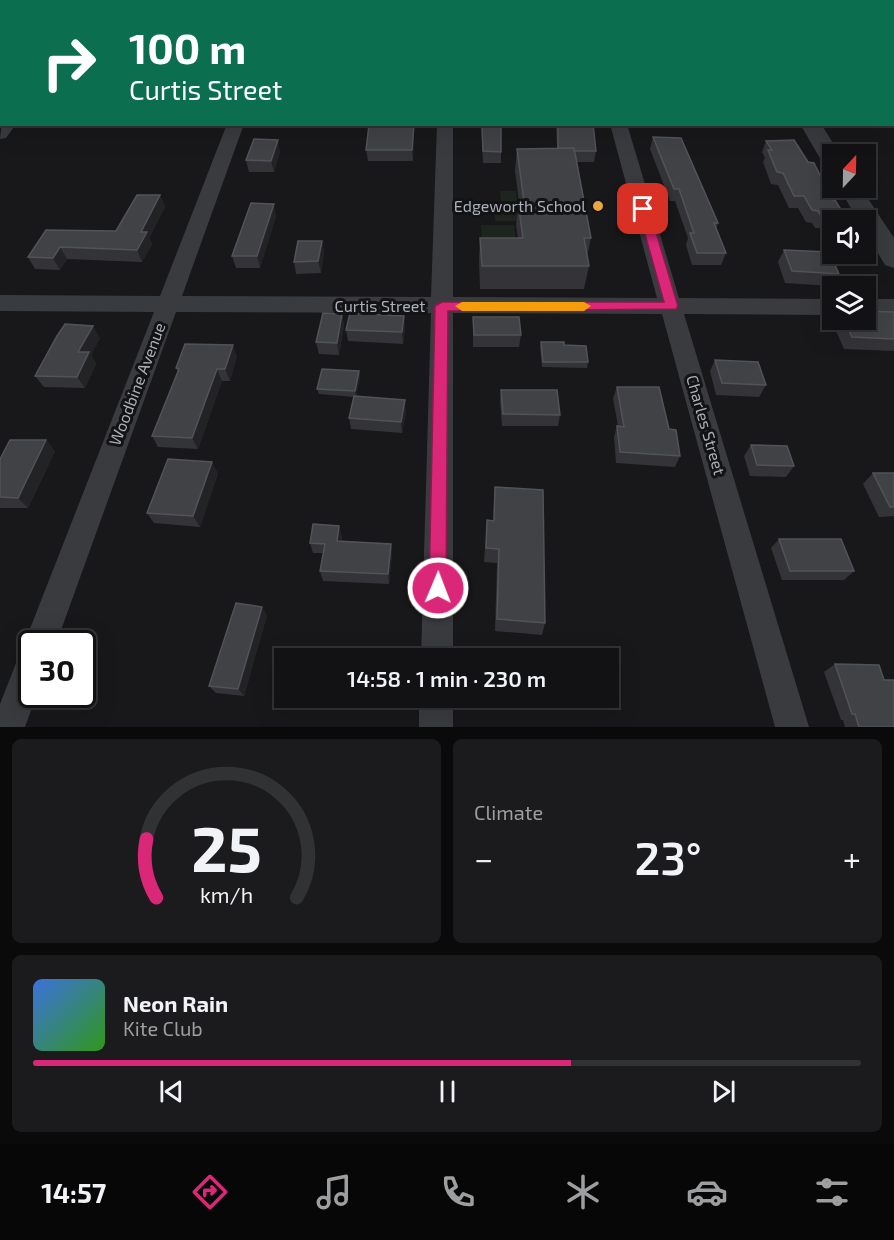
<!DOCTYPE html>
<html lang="en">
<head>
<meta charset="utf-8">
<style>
  body { margin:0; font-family:"Exo 2",sans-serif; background:#1b1b1d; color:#f1f3f6; height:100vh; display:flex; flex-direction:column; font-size:22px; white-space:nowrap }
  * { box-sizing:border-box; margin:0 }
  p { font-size:20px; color:#9c9ea0 }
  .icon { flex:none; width:33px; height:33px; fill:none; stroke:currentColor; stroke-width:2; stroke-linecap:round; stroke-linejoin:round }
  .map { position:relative; height:727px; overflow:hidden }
  .drawer { display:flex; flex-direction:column; gap:12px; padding:12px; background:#0a0a0b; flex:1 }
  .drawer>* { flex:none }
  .top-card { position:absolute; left:0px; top:0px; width:894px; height:126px; box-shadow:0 6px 24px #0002,0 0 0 2px #313234; background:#0b6e4f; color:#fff; overflow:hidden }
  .needle { width:39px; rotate:22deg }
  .fabs { position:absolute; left:822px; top:144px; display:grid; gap:12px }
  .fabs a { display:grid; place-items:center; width:54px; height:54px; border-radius:0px; background:#121214; box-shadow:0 6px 24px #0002,0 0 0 2px #313234; font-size:30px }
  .speed { position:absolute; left:18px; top:630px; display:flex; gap:12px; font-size:30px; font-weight:700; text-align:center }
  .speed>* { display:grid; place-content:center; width:78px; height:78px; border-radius:50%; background:#121214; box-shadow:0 6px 24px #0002,0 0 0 2px #313234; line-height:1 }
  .speed .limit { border:3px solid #111; border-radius:9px; background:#fff; color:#111 }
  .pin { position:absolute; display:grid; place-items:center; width:51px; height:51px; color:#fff; margin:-26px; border-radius:12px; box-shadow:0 3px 9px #0006 }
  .me { position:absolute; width:66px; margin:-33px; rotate:1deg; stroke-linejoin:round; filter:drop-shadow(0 0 4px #0008) }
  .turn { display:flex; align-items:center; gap:21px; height:126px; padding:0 30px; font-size:27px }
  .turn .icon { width:78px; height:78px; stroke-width:2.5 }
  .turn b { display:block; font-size:42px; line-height:51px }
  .big { font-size:45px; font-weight:600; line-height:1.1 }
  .drawer .widget { flex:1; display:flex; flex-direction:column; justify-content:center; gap:9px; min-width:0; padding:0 21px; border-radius:9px; background:#1b1b1d }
  .drawer .dial { align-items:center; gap:0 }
  .dial svg { height:156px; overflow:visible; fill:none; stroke:#313234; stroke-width:7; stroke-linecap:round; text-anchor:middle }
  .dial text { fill:#f1f3f6; stroke:none }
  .song { display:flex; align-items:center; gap:18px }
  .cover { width:72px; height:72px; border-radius:9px; background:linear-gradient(135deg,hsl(220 70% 55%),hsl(110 70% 35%)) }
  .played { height:6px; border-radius:3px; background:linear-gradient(90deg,#db2777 65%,#313234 65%) }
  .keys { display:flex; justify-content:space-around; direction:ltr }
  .heat { display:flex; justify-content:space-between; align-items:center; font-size:33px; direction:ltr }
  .drawer .tiles { flex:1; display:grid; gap:12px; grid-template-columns:1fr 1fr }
  .widget:last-child { grid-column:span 2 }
  .trip { position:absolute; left:274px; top:648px; width:345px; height:60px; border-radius:0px; background:#121214; box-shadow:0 6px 24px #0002,0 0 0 2px #313234; font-weight:600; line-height:60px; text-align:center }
  .tab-bar { display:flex; height:96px; justify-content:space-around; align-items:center; background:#070708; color:#9c9ea0 }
  .tab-bar .icon { width:42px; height:42px }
  .tab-bar .on { color:#db2777 }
  .tab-bar b { font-size:27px; color:#f1f3f6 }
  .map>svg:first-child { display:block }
  .green { fill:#1e251f }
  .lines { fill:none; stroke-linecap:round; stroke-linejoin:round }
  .minor { fill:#393b3f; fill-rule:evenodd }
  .tertiary { fill:#393b3f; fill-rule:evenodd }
  .wall { fill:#343438 }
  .shaded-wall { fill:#232326 }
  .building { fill:#414246; stroke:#515358; stroke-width:1.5 }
  .route { fill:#db2777; stroke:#8e194d; stroke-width:1.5 }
  .slow { fill:#f59e0b }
  .poi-dot { fill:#e7a843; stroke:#131315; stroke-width:2 }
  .labels { text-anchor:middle; stroke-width:6; stroke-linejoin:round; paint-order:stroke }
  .poi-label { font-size:16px; fill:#abb0b9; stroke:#131315; text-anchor:end }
  .street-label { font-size:16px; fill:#abb0b9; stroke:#131315 }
</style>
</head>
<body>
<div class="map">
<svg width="894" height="727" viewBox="0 0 894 727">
  <rect width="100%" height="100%" fill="#18181a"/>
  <path class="green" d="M99,0H379L102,2Z
    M500,191H516L519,221H495L494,204H501Z
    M481,225H514L518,258H483Z"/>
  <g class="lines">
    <path class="minor" d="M441,0H455V2H441Z
      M574,0H588V2H575Z
      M0,37H2V46H0Z
      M2,121V124H16L6,138L0,139Z
      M227,124H244L182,296L431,297L437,124H453V297L657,298L610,124H627L679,298L832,299V315L684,314L809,727H775L662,314L453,313V658H421L431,313L176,312L56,644H32V694H37L25,727H0V704L20,653L27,651L24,644L154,312L0,311V295L160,296Z
      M866,299H894V315H866Z
      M419,698H453V727H419Z"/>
    <path class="tertiary" d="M724,0H740L741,2H724Z
      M800,124H821L840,154H832V167L824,165Z
      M839,188H861L894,238V268L885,265L866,233V220H858Z"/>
  </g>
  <path class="wall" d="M664,0H715L716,2H664Z
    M387,124H414L413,161H368L366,150L387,126Z
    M481,124H501V163H483Z
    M556,124H593L596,151L594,162H576L591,238L587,257L589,266L584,289H480L479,261L480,238H518L516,225L519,202L515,171L517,149L557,148Z
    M653,137L718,223L716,229L726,253L721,265H692L686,245L688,238L675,201H670L650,149Z
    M766,141L832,200L845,216L842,220H832V228H815L812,223L806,222L798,208H789L778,185L771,184L763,162L765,158L762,152Z
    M280,151L274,172H249L246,160Z
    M160,195L165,207L149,238L152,244L142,262L67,259L60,270L35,269L28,257L46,230L116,231Z
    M276,216L260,268H236L232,256Z
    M322,241L324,253L321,273L296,274L294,262Z
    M784,250L839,274L832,286L785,283L778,262Z
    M894,312V351L844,349L832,322L833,320H866Z
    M342,314L344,326L339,355L319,354L316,342Z
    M473,317L521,335L519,347H473Z
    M405,327L403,344L348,341L346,330Z
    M100,338L91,355L96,364L85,388L44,387L35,376Z
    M541,342L564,345L588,362L587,368L542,367L540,347Z
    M237,356L230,381H222L198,449L158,447L152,436L178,372L176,368Z
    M715,360L766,385L759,397L716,395L710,371Z
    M359,371L360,377L356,396L406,411L402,433L351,429L349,418L354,397L319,394L317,389Z
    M617,387L669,429L680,456L675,467L616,463L614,437L617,426H618L613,398Z
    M501,390L560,415L558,426H502L500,401Z
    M46,440L55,451L28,508H0V459Z
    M751,445L794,466L786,477L750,476L744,456Z
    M218,473L200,527L154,523L147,513Z
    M873,473H894V516L879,517L863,484Z
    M495,487L545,623L542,635L495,631L497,563L484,562L487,520H493Z
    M342,536L341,541L391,544L392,553L389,584L323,581L320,571L323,553H313L310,543Z
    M779,539L854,571L844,580H782L771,548Z
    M267,615L244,696L216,693L209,686Z
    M835,664L884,680L894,727H845L843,720H841L824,672Z"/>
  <path class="shaded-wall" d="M414,124V125L413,161L412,150Z
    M278,140L280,151L274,172L271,161Z
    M160,195L165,207L149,238L152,244L142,262L137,250L141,232Z
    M274,204L276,216L260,268L257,256Z
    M322,241L324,253L321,273L318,261Z
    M60,247L67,259L60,270L53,258Z
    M342,314L344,326L339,355L337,343Z
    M404,316L405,327L403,344L402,332Z
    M93,326L100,338L91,355L96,364L85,388L77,377L78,352Z
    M233,345L237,356L230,381L225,369Z
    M217,369L222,381L198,449L192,438Z
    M359,371L360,377L356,397L355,391Z
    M405,400L406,411L402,433L401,422Z
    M46,440L55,451L28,508L18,498Z
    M212,462L218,473L200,527L193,516Z
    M339,526L342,536L340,551L337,541Z
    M391,544L392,553L389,584L388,574Z
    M262,607L267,615L244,696L238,689Z"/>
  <path class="building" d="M0,0H8L12,2H2V12H0Z
    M40,0H75L78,2H36Z
    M479,0H496V2H475Z
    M531,0H560V2H499Z
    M611,0H630V2H611Z
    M690,0H715L716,2H691Z
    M387,124H414L412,150H366L369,125L387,126Z
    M482,124H501V152L483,151Z
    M558,124H593L596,151H574V148H558Z
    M653,137L681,138L718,223H714L726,253H697L690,233H694L679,189H674Z
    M254,139L278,140L271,161L246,160Z
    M794,140L808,162L814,163L832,200H835L845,216H821L818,211L812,210L804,196H794L783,173L777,172L768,150H772L766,141Z
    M574,148L591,238H584L589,266H482L480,238H523L518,202H524L517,149Z
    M137,195H160L141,232H147L137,250L60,247L53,258L28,257L46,230L116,231Z
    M251,203L274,204L257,256H232Z
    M298,241H322L318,261L294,262Z
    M784,250L829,252L839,274L792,271Z
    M866,311L894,312V339L852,337L844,320H866Z
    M323,313L342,314L337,343L316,342Z
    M350,313L404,316L402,332L346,330Z
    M473,317H519L521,335H474Z
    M65,324L93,326L78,352H89L77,377L35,376L57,336Z
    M541,342H564V345L586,346L588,362H543Z
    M185,344L233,345L225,369H217L192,438L152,436L179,369L176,368Z
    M715,360L758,362L766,385L722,383Z
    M322,369L359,371L355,391L317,389Z
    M617,387H659L669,429L676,430L680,456L620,452L617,426L624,427Z
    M501,390H557L560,415L503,414Z
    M354,396L405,400L401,422L349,418Z
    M10,440H46L18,498L0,497V459Z
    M751,445L787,446L794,466L757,465Z
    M168,459L212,462L193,516L147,513Z
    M873,473H894V507H890Z
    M495,487L543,490L545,623L497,619L499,549L486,548L487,520L494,521Z
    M313,524L339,526L337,541L391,544L388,574L320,571L325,544L310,543Z
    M779,539H841L854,571H790Z
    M236,603L262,607L238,689L209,686Z
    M835,664L879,665L884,680H894V727H859L855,714H852Z"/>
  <path class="route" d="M643,205L649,209L678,306L676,309L448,311L446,588L444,594L438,597L432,594L429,588L435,306L442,302H664L638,209Z"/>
  <path class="slow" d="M462,302H584L591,306L584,311H462L455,306Z"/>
  <circle class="poi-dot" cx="598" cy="206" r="6"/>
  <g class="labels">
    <g class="poi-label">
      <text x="586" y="212">Edgeworth School</text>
    </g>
    <g class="street-label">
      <text x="380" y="312">Curtis Street</text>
      <text transform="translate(137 384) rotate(-69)" y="6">Woodbine Avenue</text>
      <text transform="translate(706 425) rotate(74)" y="6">Charles Street</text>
    </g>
  </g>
</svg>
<div class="fabs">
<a><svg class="needle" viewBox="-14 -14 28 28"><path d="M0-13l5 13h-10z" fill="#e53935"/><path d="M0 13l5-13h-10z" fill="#9c9ea0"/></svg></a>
<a><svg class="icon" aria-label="sound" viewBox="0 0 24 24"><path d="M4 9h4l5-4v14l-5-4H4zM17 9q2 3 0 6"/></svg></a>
<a><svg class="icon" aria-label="layers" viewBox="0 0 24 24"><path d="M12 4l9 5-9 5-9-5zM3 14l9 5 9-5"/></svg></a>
</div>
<div class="speed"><div class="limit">30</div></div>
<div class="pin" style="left:643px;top:209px;background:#d93025"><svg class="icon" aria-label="arrive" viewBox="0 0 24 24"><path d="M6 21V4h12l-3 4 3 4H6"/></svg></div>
<svg class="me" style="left:438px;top:588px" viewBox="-20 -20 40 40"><circle r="17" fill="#db2777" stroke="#fff" stroke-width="3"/><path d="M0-11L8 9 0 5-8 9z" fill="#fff"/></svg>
<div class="trip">14:58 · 1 min · 230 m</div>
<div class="top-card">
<div class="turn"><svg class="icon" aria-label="right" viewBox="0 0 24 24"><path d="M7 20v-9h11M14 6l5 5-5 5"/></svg><div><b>100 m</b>Curtis Street</div></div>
</div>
</div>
<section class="drawer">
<div class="tiles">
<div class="widget dial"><svg viewBox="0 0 100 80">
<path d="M14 69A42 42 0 1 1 86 69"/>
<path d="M14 69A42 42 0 0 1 9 39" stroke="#db2777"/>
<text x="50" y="56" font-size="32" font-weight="700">25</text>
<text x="50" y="72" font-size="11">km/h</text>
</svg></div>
<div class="widget"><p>Climate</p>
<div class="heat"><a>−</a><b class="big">23°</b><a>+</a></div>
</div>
<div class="widget">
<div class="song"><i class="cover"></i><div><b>Neon Rain</b><p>Kite Club</p></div></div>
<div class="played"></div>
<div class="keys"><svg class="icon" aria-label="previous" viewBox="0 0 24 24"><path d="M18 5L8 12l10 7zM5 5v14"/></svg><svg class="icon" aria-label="pause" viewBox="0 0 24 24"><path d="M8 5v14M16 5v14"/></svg><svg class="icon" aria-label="next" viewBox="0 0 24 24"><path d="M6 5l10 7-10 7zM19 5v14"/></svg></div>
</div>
</div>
</section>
<nav class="tab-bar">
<b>14:57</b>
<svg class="icon on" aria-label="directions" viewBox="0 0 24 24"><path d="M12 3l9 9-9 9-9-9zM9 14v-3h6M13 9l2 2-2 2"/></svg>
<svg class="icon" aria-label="music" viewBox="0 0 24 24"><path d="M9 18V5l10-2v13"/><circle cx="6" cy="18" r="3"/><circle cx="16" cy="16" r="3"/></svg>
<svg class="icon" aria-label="phone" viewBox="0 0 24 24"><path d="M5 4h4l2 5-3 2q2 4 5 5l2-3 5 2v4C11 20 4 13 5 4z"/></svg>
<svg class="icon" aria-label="climate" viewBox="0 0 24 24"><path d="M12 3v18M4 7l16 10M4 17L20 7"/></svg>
<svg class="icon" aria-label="car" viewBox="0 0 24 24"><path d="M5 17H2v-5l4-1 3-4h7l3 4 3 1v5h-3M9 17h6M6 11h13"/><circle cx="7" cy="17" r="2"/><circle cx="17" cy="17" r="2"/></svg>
<svg class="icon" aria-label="filters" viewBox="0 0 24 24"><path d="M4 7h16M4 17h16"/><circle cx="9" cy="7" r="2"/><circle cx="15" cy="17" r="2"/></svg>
</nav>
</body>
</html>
